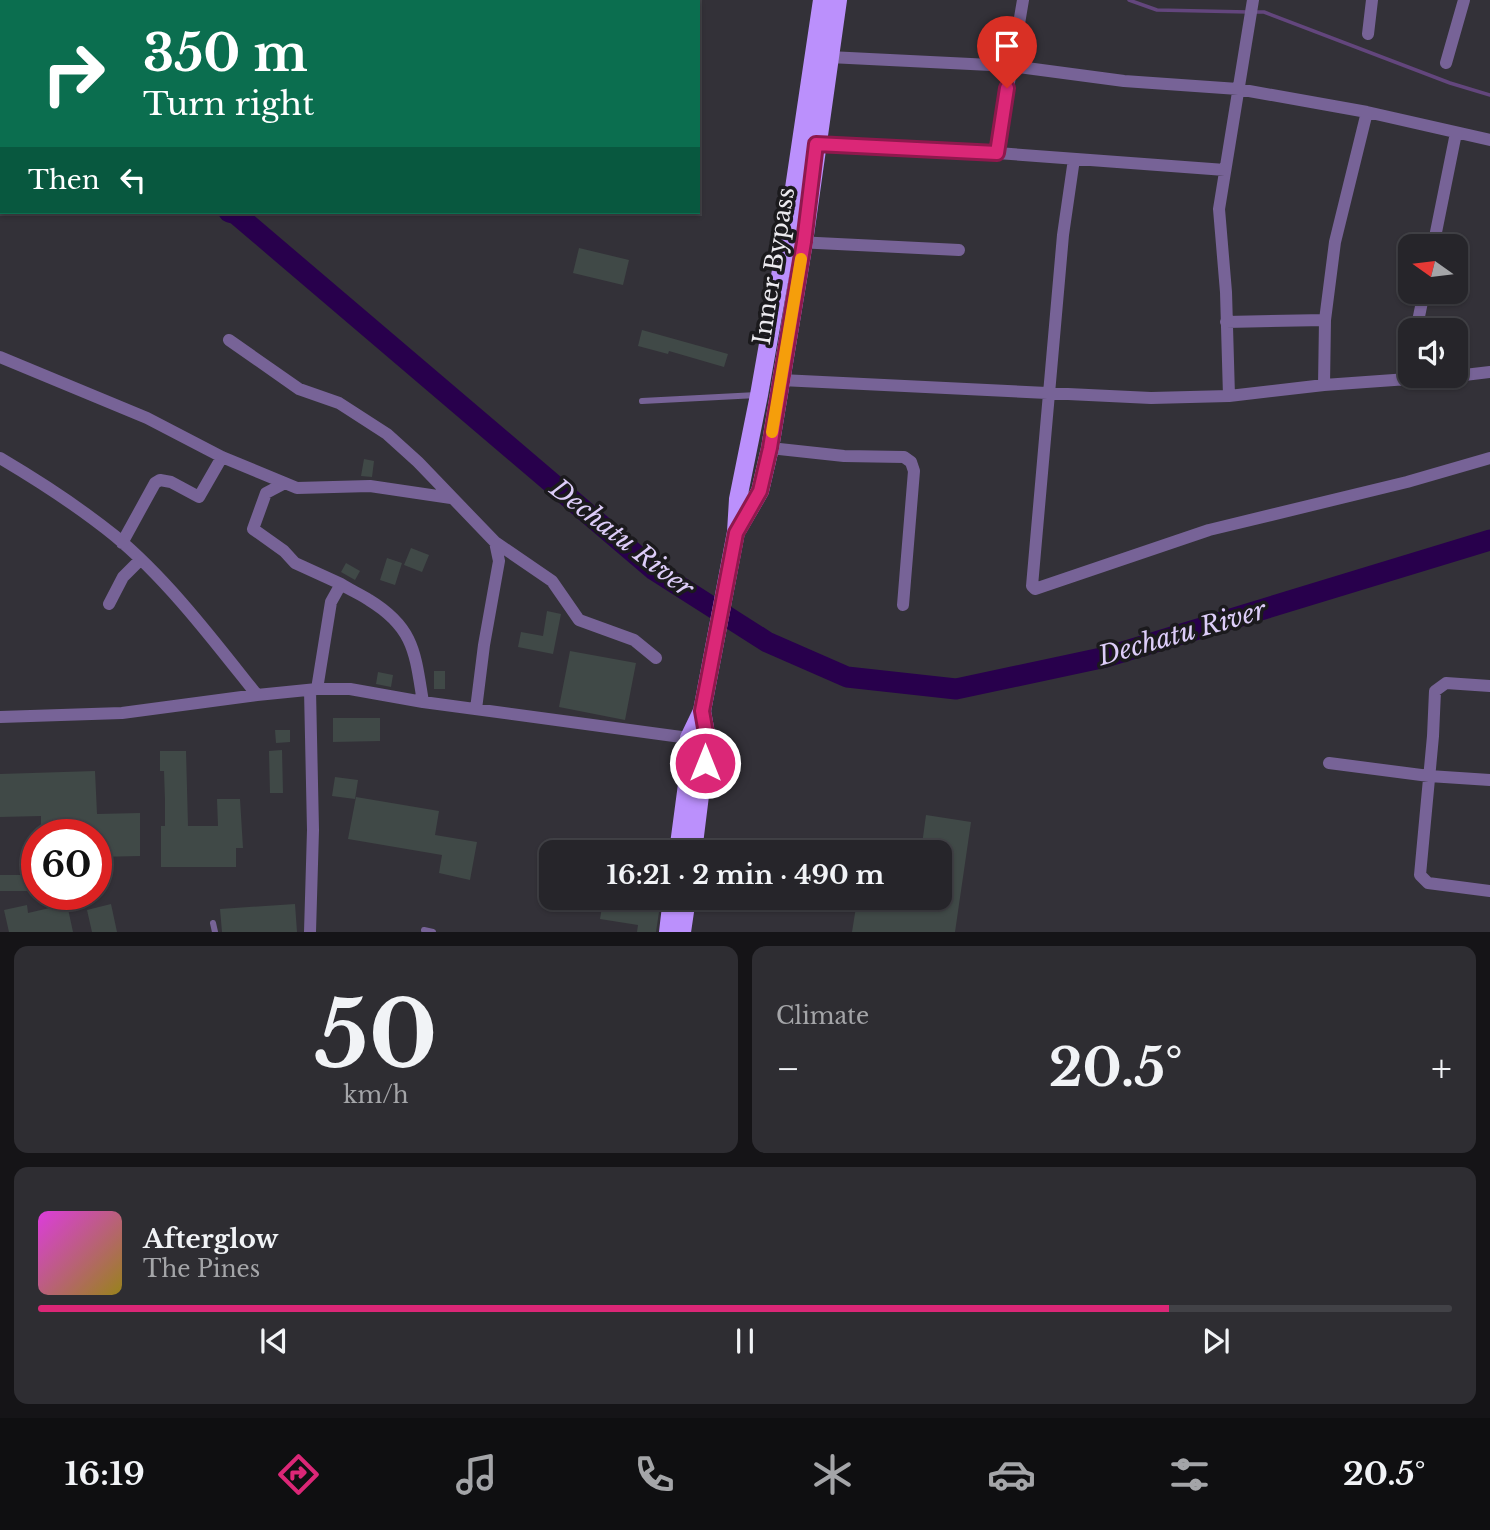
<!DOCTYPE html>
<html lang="en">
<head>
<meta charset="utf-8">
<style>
  body { margin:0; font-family:"Libre Baskerville",serif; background:#2e2d32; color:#f1f3f6; height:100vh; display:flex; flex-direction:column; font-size:26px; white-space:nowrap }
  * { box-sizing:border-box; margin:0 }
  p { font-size:23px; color:#a4a5a8 }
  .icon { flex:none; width:38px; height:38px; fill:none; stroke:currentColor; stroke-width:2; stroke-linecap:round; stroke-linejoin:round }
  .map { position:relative; height:932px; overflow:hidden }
  .panel { display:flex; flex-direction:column; gap:14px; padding:14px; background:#151417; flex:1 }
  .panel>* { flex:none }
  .hud { position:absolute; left:0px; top:0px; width:700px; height:214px; box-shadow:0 2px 5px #0004,0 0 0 2px #424247; background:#0b6e4f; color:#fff; overflow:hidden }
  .needle { width:46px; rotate:284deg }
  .fabs { position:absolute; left:1398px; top:234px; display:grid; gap:14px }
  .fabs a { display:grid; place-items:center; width:70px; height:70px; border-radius:14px; background:#26252a; box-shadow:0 2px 5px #0004,0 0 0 2px #424247; font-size:35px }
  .speed { position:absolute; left:21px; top:819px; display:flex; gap:14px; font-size:35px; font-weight:700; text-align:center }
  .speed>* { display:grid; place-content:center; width:91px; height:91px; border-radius:50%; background:#26252a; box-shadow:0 2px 5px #0004,0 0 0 2px #424247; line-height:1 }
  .speed .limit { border:10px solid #d22; background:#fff; color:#111 }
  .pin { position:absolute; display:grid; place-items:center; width:60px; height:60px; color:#fff; margin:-72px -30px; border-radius:50% 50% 50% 0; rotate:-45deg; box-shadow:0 0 7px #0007 }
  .pin .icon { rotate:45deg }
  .me { position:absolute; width:77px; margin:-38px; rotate:0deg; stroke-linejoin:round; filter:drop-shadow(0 0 5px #0008) }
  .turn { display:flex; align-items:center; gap:24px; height:147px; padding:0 28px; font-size:32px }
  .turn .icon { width:91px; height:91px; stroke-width:2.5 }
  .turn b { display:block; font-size:49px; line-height:60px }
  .then { display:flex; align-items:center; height:66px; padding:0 28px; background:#0003; gap:14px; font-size:26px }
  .big { font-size:52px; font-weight:700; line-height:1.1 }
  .panel .card { flex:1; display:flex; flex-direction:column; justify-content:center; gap:10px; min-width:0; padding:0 24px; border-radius:14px; background:#2e2d32 }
  .panel .dial { align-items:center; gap:0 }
  .dial b { font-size:91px; line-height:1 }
  .song { display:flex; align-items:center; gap:21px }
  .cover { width:84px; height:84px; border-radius:10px; background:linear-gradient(135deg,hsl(300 70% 55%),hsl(50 70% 35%)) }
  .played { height:7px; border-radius:4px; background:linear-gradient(90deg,#db2777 80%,#424247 80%) }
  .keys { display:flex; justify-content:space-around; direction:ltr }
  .heat { display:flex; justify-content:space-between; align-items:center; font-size:38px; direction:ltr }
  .panel .tiles { flex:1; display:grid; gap:14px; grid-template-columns:1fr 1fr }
  .card:last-child { grid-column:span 2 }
  .trip { position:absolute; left:539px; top:840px; width:413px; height:70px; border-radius:14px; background:#26252a; box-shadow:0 2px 5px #0004,0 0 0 2px #424247; font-weight:700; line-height:70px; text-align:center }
  .tab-bar { display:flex; height:112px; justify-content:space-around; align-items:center; background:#0f0f11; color:#a4a5a8 }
  .tab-bar .icon { width:49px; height:49px }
  .tab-bar .on { color:#db2777 }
  .tab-bar b { font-size:32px; color:#f1f3f6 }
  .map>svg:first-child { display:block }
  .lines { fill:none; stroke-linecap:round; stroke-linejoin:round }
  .stream { stroke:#63467d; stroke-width:3.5 }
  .river { stroke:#28004c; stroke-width:21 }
  .building { fill:#404947 }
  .lane { stroke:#776397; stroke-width:6 }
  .street { stroke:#776397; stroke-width:12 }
  .primary { stroke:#bb90fc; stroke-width:18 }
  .route-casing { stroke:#8e194d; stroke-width:18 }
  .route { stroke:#db2777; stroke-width:12 }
  .slow { stroke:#f59e0b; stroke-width:12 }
  .labels { text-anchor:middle; stroke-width:7; stroke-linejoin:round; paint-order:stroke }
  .street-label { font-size:24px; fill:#edebf0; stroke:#1b1a1d }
  .water-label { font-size:26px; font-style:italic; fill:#ddcdf9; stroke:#1b1a1d }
</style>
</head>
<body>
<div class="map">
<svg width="1490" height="932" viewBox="0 0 1490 932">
  <rect width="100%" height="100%" fill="#333138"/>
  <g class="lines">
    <path class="stream" d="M1129,0L1157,10L1248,12
      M1256,12H1264L1450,83L1490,95"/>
    <path class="river" d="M0,127H2
      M229,212L236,214L654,570L767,642L847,677L956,689L1106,657L1490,540"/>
  </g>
  <path class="building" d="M579,248L629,260L623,285L573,273Z
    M642,330L728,354L724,367L669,351L668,354L638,346Z
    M364,459L374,461L372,477L361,476Z
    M411,548L429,555L422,572L404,565Z
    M387,558L402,563L395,585L380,580Z
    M346,563L360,571L355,580L341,572Z
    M547,611L561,614L553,654L518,647L521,632L543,636Z
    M570,651L636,663L625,720L559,707Z
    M434,671H445V689H434Z
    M378,672L393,675L391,687L376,684Z
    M333,718H380V741L333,742Z
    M275,730H290V742L276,743Z
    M282,750L283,793H270L269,751Z
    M160,751H186L188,826H218L217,799H240L243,848H236V867H161V826H165V800L164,771H160Z
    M95,771L97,814L140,813V856L96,857V835H41V816L0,817V774Z
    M335,777L358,780L355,799L332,796Z
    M356,797L439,811L435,835L477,842L470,880L439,873L442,855L348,839Z
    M926,815L971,822L955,932H852L856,907L832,903L833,898H940V852H921Z
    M0,875H32V891H0Z
    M603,901L659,912L656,932H637L638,925L600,919Z
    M67,904L73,932H9L4,910L27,905L28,913Z
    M111,904L117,932H92L87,910Z
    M295,904L297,932H222L220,909Z"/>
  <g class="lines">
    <path class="lane" d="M642,401L757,395
      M213,923L215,932
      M424,930L433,932"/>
    <path class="street" d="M1368,34L1372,0
      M829,57L1011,66L1124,81L1238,89L1367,112L1490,140
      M1446,63L1464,0
      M813,144L997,153L1225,170
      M997,153L1023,0
      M1074,159L1063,235L1032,586L1035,589L1209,530L1407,482L1490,458
      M797,242L959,250
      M1433,247L1456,133
      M1226,322L1325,320
      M1416,331L1424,292
      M229,340L299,389L339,403L387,434L418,462L495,542L552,581L579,620L634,640L656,658
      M0,357L147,418L222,457L297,488L370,486L451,498
      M1456,376L1490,372
      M781,380L1151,398L1229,396L1324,385L1450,376
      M1408,381L1410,361
      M1324,385L1325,320L1335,242L1367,112
      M1229,396L1226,292L1219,209L1253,0
      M770,448L844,456L904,457L911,462L914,471L903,605
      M0,458C39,481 79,507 115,536C168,580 214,641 257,695
      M285,483L266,493L253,529L284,551L295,563L341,584L331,602L317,689
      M122,543L155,483L160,480L171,482L199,497L222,457
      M341,584C350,590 360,594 369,600C415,628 415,654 423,702
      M109,604L123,577L140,560
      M1490,686L1446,683L1435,691L1433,736L1420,875L1428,883L1490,891
      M310,690L313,830L310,932
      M476,709L484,645L499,561L495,542
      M0,717L122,713L257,695L317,689H350L423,702L696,739
      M1329,763L1429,776L1490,780"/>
    <path class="primary" d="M738,529L760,491L770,448L804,242L838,0
      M678,852L690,762L689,738L702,711L736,532L738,499L759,395L786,242L822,0
      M693,852L707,739L702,711
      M668,932L672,898
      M682,932L687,898"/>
  </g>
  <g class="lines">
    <defs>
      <path id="route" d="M705,763L707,739L702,711L736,533L760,491L770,448L804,242L816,144L997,153L1007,88"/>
    </defs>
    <use href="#route" class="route-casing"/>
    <use href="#route" class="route"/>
    <path class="slow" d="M772,432L801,259"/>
  </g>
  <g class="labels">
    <g class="street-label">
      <text transform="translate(774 266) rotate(-81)" y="8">Inner Bypass</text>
    </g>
    <g class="water-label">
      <text transform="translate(622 538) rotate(38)" y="9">Dechatu River</text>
      <text transform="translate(1182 633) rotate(-16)" y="9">Dechatu River</text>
    </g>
  </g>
</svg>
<div class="fabs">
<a><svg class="needle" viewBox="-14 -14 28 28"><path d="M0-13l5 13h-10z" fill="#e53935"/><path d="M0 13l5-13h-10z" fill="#a4a5a8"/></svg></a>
<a><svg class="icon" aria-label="sound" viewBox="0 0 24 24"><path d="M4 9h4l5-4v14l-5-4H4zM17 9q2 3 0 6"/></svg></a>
</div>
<div class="speed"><div class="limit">60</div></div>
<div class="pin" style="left:1007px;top:88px;background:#d93025"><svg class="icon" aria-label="arrive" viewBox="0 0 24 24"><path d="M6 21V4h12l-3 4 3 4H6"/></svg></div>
<svg class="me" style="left:705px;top:763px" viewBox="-20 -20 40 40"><circle r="17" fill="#db2777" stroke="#fff" stroke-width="3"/><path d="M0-11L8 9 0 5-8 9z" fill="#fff"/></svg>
<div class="trip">16:21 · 2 min · 490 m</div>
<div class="hud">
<div class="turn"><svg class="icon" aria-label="right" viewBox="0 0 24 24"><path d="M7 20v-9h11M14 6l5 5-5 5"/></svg><div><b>350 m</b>Turn right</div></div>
<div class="then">Then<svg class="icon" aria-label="left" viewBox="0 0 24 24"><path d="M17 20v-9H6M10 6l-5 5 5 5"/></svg></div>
</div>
</div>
<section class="panel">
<div class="tiles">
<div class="card dial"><b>50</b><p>km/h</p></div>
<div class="card"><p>Climate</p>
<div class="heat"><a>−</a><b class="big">20.5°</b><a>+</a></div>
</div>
<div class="card">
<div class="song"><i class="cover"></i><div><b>Afterglow</b><p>The Pines</p></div></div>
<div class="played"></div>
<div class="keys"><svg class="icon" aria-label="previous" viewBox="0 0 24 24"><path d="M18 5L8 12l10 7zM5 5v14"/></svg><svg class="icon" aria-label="pause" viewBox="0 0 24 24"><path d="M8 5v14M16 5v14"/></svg><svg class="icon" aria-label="next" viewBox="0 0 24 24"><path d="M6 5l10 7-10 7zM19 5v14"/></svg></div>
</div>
</div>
</section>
<nav class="tab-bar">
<b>16:19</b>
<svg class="icon on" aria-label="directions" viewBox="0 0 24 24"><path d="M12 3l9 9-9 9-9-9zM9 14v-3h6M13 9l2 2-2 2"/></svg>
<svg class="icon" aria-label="music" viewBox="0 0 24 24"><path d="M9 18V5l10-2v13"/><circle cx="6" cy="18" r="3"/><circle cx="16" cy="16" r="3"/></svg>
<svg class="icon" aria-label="phone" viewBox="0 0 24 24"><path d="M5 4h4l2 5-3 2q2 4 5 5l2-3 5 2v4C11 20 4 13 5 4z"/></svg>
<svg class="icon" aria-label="climate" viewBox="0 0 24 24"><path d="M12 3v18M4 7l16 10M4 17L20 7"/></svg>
<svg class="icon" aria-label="car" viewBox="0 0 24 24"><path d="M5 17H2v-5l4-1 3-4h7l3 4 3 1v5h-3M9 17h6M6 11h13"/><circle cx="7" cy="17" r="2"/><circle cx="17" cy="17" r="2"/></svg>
<svg class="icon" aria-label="filters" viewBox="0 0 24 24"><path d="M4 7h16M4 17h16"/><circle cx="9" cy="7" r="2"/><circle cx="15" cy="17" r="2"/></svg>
<b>20.5°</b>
</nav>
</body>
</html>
